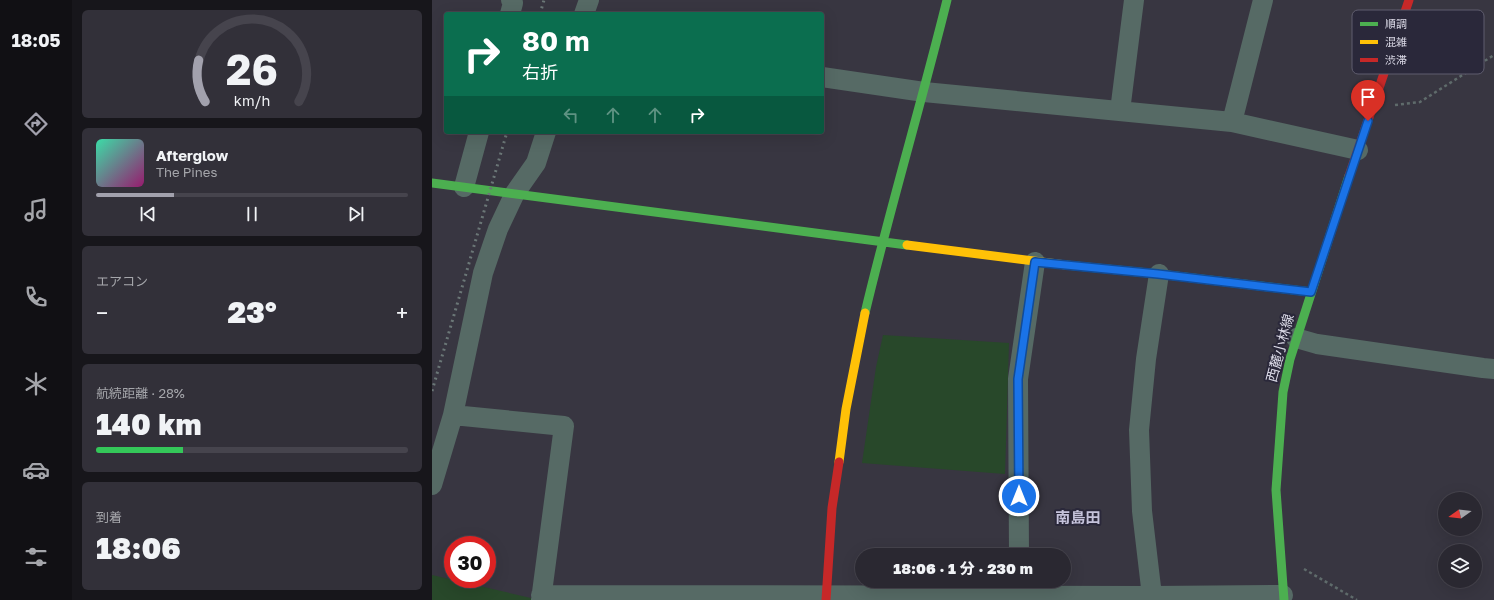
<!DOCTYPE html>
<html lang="ja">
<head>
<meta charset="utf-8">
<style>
  body { margin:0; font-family:"Golos Text","Noto Sans JP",sans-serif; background:#323039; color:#f1f3f6; height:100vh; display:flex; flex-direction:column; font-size:15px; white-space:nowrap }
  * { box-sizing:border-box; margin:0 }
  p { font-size:13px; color:#a5a6ab }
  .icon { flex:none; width:22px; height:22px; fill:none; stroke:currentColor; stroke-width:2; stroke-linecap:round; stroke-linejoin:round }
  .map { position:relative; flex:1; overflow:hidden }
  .sheet { display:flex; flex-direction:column; gap:10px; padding:10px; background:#17161b; width:360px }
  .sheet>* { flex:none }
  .banner { position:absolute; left:12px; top:12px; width:380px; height:122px; border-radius:4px; box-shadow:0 4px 16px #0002,0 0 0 1px #46444d; background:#0b6e4f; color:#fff; overflow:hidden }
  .needle { width:26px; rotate:256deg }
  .buttons { position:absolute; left:1006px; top:492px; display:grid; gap:8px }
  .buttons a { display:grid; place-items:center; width:44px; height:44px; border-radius:50%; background:#2a2831; box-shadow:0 4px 16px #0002,0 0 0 1px #46444d; font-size:20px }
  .speed { position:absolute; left:12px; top:536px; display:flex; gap:8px; font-size:20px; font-weight:700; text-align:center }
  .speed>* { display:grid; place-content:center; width:52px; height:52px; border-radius:50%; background:#2a2831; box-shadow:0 4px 16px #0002,0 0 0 1px #46444d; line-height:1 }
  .speed .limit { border:6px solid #d22; background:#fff; color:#111 }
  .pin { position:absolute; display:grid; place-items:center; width:34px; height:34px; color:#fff; margin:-41px -17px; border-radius:50% 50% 50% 0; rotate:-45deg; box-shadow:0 0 4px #0007 }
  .pin .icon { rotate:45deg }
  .me { position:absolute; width:44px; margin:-22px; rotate:0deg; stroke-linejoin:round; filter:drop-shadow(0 0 3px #0008) }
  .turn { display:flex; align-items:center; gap:14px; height:84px; padding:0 12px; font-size:18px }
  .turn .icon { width:52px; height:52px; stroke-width:2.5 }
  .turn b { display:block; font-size:28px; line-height:34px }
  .lanes { display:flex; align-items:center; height:38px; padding:0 12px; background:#0003; justify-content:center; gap:20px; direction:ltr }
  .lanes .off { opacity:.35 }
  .big { font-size:30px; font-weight:800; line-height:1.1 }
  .sheet .card { flex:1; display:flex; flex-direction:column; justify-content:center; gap:6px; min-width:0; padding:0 14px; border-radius:6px; background:#323039 }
  .sheet .dial { align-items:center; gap:0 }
  .dial svg { height:104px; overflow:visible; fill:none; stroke:#46444d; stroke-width:7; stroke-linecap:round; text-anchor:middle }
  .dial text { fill:#f1f3f6; stroke:none }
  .song { display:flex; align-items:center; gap:12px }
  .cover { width:48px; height:48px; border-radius:6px; background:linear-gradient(135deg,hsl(160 70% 55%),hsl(320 70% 35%)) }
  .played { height:4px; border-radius:2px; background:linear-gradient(90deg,#a2a1ad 25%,#46444d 25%) }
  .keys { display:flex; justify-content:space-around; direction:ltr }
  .heat { display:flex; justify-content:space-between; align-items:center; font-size:22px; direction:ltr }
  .charge { height:6px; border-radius:3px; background:linear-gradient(90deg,#34c759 28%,#46444d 0) }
  .trip { position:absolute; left:423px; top:548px; width:216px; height:40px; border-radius:20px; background:#2a2831; box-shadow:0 4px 16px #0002,0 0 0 1px #46444d; font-weight:800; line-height:40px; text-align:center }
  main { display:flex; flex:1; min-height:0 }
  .dock { display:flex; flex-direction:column; width:72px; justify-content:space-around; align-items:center; background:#111014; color:#a5a6ab }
  .dock .icon { width:28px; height:28px }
  .dock .on { color:#a2a1ad }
  .dock b { font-size:18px; color:#f1f3f6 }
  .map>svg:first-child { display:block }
  .green { fill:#28482a }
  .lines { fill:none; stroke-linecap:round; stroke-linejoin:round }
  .path { stroke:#5f6b6b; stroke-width:2.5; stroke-dasharray:3 3; stroke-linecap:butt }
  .street { stroke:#566a65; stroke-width:20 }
  .fast { stroke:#4caf50; stroke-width:9 }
  .slow { stroke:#ffc107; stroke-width:9 }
  .jam { stroke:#c62828; stroke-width:9 }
  .rail { stroke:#6b7777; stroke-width:3; stroke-dasharray:2 4; stroke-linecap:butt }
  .route-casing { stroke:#114b97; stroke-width:10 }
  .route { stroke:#1a73e8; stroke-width:7 }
  .labels { text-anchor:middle; stroke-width:4; stroke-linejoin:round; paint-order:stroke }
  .street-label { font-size:14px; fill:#dbdae7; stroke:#2a283a }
  .neighbourhood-label { font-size:15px; font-weight:bold; fill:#c5c3db; stroke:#2a283a }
  .key { fill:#2a283a; stroke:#5f5d6e; stroke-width:1 }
  .key-label { font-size:11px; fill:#dbdae7 }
</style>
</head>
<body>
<main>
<nav class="dock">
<b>18:05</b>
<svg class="icon on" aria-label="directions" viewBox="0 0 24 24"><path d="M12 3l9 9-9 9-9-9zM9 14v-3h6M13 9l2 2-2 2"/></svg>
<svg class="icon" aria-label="music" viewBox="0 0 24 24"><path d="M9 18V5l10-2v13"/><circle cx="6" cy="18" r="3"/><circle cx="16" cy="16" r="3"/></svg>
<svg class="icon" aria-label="phone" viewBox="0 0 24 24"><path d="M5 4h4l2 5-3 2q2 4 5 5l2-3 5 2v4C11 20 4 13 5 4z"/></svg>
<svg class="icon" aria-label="climate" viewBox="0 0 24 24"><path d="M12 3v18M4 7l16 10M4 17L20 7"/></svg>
<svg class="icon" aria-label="car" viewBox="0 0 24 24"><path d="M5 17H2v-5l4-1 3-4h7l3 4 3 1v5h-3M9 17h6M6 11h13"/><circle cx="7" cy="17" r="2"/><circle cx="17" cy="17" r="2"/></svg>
<svg class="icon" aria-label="filters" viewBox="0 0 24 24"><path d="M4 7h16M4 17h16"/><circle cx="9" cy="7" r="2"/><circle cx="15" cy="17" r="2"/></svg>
</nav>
<section class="sheet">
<div class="card dial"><svg viewBox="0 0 100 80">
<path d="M14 69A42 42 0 1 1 86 69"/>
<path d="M14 69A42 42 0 0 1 9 37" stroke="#a2a1ad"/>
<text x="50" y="56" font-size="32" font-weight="700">26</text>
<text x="50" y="72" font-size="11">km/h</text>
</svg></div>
<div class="card">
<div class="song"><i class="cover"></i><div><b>Afterglow</b><p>The Pines</p></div></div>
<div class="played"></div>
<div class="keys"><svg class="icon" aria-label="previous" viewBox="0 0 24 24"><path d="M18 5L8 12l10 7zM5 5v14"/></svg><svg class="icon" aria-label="pause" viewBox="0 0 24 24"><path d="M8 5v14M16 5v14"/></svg><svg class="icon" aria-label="next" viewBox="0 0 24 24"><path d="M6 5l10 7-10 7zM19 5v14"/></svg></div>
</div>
<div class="card"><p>エアコン</p>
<div class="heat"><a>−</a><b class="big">23°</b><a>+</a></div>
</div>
<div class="card"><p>航続距離 · 28%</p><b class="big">140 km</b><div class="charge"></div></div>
<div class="card"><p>到着</p><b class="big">18:06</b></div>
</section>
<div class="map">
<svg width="1062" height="600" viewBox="0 0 1062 600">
  <rect width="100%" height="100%" fill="#383641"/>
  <path class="green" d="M451,335L577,343L573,474L430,463L444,367Z
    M0,575L99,598V600H0Z"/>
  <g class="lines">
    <path class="path" d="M963,105L988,102L1062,55
      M872,569L925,600"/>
    <path class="street" d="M78,14L81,3L79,0
      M152,14L157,0
      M390,77L492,92L800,122L926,150
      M688,111L702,0
      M800,122L831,0
      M32,187L47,132
      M864,338L885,344L1051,368L1062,369
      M21,415L132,426L109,600
      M0,485L21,415L51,273L66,229L83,193L104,163L114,132
      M587,555L586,379L603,262
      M109,595L720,596L851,595
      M720,596L710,511L707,430L714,359L727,274"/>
    <path class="fast" d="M0,183L475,245
      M634,265L727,274L879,292
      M433,313C458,208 489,105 515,0
      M852,600L844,490L851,392L858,359L917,176"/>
    <path class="slow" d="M475,245L634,265
      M407,462L414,409L433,313"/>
    <path class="jam" d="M917,176L977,0
      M394,600L400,508L407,462"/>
    <path class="rail" d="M108,14L112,0
      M0,391L75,132"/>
  </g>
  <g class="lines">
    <defs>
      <path id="route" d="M587,496L586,379L603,262L726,274L879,292L936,121"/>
    </defs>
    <use href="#route" class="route-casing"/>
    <use href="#route" class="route"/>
  </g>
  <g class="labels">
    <g class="street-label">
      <text transform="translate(848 348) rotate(-75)" y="5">西麓小林線</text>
    </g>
    <g class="neighbourhood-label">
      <text x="646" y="523">南島田</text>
    </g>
  </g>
  <rect x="920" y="10" width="132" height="64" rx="6" class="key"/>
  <rect x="928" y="22" width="18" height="4" fill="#4caf50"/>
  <rect x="928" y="40" width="18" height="4" fill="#ffc107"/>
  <rect x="928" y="58" width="18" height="4" fill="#c62828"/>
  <g class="key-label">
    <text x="953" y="28">順調</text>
    <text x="953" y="46">混雑</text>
    <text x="953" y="64">渋滞</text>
  </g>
</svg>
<div class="buttons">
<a><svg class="needle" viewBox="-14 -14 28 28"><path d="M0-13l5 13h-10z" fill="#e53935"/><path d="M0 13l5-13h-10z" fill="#a5a6ab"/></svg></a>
<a><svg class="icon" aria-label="layers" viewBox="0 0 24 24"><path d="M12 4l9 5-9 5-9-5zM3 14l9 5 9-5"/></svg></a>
</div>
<div class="speed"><div class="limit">30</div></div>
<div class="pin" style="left:936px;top:121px;background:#d93025"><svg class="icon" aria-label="arrive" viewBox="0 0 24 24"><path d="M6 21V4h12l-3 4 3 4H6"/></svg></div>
<svg class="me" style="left:587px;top:496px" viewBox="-20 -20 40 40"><circle r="17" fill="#1a73e8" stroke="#fff" stroke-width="3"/><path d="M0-11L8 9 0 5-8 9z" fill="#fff"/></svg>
<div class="trip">18:06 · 1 分 · 230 m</div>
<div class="banner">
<div class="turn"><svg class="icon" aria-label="right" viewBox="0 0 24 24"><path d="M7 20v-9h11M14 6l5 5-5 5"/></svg><div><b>80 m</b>右折</div></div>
<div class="lanes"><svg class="icon off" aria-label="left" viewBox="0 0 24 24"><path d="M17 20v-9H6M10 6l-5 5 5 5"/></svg><svg class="icon off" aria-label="ahead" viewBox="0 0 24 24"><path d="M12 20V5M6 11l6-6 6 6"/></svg><svg class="icon off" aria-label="ahead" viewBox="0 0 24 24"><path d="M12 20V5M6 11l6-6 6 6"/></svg><svg class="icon" aria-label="right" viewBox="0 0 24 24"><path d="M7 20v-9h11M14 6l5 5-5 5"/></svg></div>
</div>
</div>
</main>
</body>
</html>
